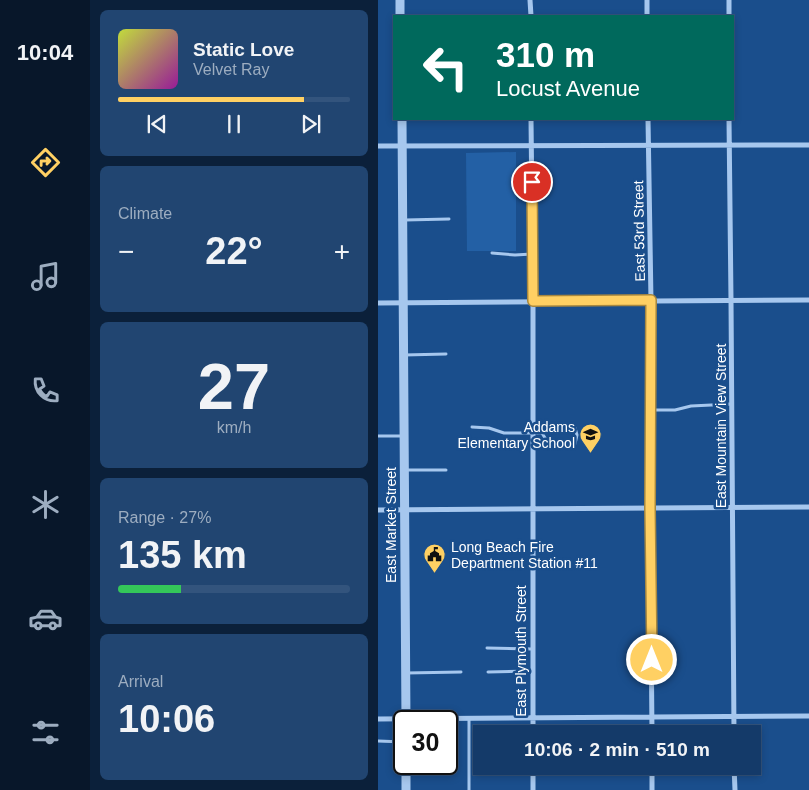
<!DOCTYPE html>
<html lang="en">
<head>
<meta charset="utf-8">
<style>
  body { margin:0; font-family:Helvetica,sans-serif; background:#214571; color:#f1f3f6; height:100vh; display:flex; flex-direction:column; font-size:19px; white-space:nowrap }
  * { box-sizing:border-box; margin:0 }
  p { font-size:16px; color:#9dadc0 }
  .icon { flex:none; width:28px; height:28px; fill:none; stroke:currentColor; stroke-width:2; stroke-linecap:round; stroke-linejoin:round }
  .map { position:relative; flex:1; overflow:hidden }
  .panel { display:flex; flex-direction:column; gap:10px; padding:10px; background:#0b203a; width:288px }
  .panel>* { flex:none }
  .hud { position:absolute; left:15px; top:15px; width:341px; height:105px; border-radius:0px; box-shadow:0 2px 8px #0003,0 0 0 1px #33547d; background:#00695c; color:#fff; overflow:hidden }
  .speed { position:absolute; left:15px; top:710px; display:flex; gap:10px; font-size:25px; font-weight:700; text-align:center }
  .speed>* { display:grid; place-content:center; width:65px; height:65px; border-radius:50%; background:#143a69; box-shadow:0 2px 8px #0003,0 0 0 1px #33547d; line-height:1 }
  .speed .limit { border:2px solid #111; border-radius:8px; background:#fff; color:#111 }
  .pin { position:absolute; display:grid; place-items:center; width:42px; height:42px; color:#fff; margin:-21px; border:2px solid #fff; border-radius:50%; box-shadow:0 1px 5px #0007 }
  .me { position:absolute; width:55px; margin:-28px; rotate:0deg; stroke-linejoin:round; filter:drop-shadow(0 0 4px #0008) }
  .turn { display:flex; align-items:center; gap:18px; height:105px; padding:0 20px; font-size:22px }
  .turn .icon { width:65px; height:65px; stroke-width:2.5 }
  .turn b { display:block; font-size:35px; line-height:42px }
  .big { font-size:38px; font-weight:800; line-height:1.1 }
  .panel .card { flex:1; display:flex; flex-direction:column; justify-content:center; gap:8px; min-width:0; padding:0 18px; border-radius:8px; background:#214571 }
  .panel .dial { align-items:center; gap:0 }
  .dial b { font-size:65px; line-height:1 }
  .song { display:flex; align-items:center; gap:15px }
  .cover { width:60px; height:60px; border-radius:8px; background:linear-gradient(135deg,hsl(70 70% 55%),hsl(300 70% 35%)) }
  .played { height:5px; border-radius:2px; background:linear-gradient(90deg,#ffd063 80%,#33547d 80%) }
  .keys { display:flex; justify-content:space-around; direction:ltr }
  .heat { display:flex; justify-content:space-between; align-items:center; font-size:28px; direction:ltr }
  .charge { height:8px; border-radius:4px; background:linear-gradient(90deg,#34c759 27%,#33547d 0) }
  .trip { position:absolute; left:95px; top:725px; width:288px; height:50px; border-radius:0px; background:#143a69; box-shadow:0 2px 8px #0003,0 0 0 1px #33547d; font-weight:800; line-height:50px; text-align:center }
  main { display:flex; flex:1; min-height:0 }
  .menu { display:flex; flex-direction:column; width:90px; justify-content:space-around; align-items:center; background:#08172a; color:#9dadc0 }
  .menu .icon { width:35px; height:35px }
  .menu .on { color:#ffd063 }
  .menu b { font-size:22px; color:#f1f3f6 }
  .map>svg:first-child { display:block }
  .park { fill:#2360a5 }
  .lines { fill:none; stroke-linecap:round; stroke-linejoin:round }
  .service { stroke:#a6c7ee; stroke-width:3 }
  .minor { stroke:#a6c7ee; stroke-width:5 }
  .tertiary { stroke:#a6c7ee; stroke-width:9 }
  .route-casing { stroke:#a68740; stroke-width:12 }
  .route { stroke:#ffd063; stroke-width:9 }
  .labels { text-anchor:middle; stroke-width:5; stroke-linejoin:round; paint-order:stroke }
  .street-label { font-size:14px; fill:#fff; stroke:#1a4e8c }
  .poi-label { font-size:14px; fill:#fff; stroke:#1a4e8c; text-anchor:end }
</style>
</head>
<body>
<main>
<nav class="menu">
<b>10:04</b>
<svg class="icon on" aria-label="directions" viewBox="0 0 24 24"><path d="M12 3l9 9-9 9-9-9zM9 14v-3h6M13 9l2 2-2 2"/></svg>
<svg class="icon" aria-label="music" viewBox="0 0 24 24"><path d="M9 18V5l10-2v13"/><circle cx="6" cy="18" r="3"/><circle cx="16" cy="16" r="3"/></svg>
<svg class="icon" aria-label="phone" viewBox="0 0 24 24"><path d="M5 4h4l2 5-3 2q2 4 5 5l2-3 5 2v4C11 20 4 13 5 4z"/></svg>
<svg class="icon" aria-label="climate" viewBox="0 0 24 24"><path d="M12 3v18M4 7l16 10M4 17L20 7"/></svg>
<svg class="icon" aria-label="car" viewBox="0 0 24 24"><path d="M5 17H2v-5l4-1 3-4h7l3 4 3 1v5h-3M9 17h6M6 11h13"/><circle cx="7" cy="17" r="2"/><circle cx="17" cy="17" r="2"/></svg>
<svg class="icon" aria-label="filters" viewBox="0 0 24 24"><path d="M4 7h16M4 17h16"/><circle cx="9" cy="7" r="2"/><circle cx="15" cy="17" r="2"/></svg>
</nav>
<section class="panel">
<div class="card">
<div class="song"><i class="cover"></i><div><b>Static Love</b><p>Velvet Ray</p></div></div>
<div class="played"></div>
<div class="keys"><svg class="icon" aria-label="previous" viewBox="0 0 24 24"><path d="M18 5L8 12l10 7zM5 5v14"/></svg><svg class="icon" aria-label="pause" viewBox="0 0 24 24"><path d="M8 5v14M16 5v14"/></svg><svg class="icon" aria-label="next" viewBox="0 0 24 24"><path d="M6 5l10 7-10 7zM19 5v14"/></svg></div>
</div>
<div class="card"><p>Climate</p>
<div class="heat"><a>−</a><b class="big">22°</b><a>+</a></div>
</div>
<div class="card dial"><b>27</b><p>km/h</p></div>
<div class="card"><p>Range · 27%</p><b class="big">135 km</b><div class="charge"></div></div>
<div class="card"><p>Arrival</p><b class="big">10:06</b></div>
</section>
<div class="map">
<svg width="432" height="790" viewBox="0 0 432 790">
  <rect width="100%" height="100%" fill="#1a4e8c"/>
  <path class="park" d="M138,152V251H89L88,153Z"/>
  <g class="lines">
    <path class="service" d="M27,220L71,219
      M114,253L137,255L154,254
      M26,355L68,354
      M273,410H297L313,406L354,404
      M94,427L111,428L126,433H164L168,428L190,426L197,428L199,435L197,444L190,445H169L167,438L164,433
      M0,436H25
      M27,470H68
      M109,648L154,649
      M110,672L155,671
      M28,673L83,672
      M0,741L26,742
      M91,790V718"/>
    <path class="minor" d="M152,0L153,16
      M269,0V16
      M351,16V0
      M153,119L155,301V734
      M270,119L273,301L272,508L274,734
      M351,119L353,300L356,734
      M0,146L432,145
      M0,303L432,300
      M0,510L432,507
      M0,719L432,716
      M155,766V790
      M356,766L357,790
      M274,790V766"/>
    <path class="tertiary" d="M22,0V16
      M24,119L28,721
      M28,764V790"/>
  </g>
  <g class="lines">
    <defs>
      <path id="route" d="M154,182L155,301L273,300L272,508L274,660"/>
    </defs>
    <use href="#route" class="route-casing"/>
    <use href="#route" class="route"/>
  </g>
  <defs>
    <symbol id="school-pin" viewBox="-11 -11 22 30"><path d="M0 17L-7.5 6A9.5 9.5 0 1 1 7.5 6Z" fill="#ffd063" stroke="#1a4e8c"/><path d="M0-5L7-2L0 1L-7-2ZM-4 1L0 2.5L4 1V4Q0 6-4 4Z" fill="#111"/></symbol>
    <symbol id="civic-pin" viewBox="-11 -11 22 30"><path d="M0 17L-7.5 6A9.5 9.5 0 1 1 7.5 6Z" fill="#ffd063" stroke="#1a4e8c"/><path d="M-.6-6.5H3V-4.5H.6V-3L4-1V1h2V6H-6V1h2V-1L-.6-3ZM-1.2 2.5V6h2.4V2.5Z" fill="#111"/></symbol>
  </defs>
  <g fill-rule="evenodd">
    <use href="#school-pin" x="200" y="422" width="25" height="34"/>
    <use href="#civic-pin" x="44" y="542" width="25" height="34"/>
  </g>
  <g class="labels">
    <g class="street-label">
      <text transform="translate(261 231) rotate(-91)" y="5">East 53rd Street</text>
      <text transform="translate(343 426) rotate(-90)" y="5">East Mountain View Street</text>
      <text transform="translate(13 525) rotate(-90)" y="5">East Market Street</text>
      <text transform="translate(143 651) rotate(-90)" y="5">East Plymouth Street</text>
    </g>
    <g class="poi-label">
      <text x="197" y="432">Addams<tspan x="197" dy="16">Elementary School</tspan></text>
      <text x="73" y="552" text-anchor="start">Long Beach Fire<tspan x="73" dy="16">Department Station #11</tspan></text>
    </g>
  </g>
</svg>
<div class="speed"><div class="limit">30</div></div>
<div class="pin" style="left:154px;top:182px;background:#d93025"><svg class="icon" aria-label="arrive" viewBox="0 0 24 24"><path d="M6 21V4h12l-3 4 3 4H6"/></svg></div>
<svg class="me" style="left:274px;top:660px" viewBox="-20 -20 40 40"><circle r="17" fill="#ffd063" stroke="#fff" stroke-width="3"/><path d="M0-11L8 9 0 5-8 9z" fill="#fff"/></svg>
<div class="trip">10:06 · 2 min · 510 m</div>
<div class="hud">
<div class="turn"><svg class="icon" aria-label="left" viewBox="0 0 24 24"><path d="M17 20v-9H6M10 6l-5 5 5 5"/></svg><div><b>310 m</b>Locust Avenue</div></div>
</div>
</div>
</main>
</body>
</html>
